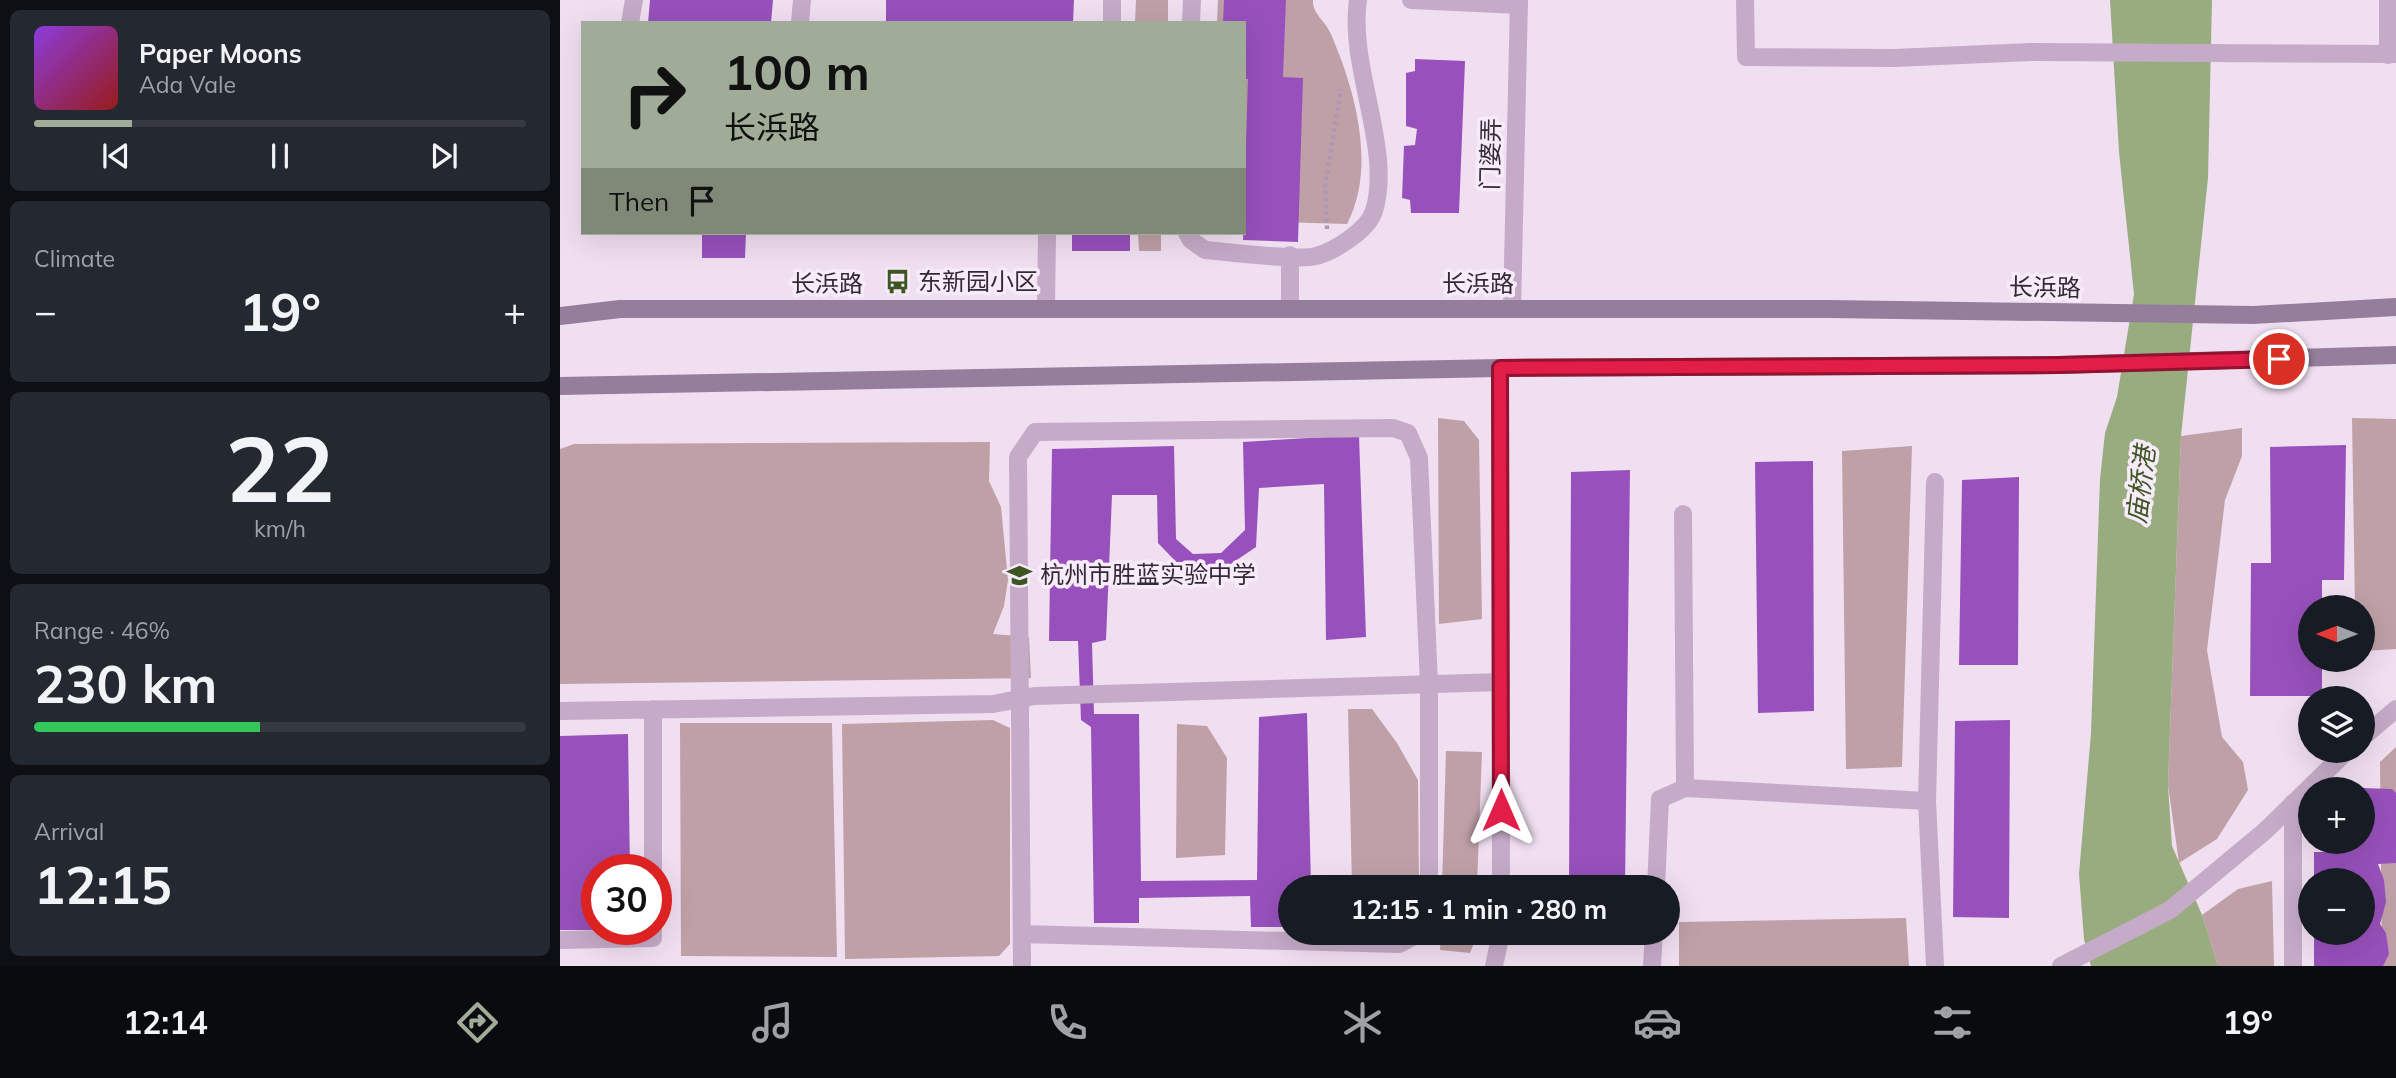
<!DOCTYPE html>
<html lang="en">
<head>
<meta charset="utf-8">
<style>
  body { margin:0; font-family:Mulish,"Noto Sans SC",sans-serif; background:#242831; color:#f1f3f6; height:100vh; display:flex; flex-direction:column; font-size:26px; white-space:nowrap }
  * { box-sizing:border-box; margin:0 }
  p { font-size:23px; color:#9ea1a6 }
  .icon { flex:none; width:38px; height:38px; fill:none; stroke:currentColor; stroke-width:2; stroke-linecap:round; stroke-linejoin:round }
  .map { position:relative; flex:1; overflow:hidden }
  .details { display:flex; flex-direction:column; gap:10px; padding:10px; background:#0d0f14; width:560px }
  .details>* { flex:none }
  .top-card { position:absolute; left:21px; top:21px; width:665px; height:214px; border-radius:0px; box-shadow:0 7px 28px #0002; background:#a0ac97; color:#111; overflow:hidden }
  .needle { width:46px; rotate:270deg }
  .fabs { position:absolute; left:1738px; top:595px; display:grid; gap:14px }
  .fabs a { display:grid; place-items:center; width:77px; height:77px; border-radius:50%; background:#171b24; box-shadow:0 7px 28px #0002; font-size:35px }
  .speed { position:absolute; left:21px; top:854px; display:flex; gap:14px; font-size:35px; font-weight:700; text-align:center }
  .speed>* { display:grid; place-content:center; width:91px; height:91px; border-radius:50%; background:#171b24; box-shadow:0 7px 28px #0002; line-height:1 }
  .speed .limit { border:10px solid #d22; background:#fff; color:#111 }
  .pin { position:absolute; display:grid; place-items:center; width:60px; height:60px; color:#fff; margin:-30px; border:4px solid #fff; border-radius:50%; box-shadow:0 2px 7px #0007 }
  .me { position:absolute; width:77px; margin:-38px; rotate:0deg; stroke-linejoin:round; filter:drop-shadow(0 0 5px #0008) }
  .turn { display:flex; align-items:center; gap:24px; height:147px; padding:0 28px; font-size:32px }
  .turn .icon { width:91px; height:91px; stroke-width:2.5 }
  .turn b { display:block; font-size:49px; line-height:60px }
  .then { display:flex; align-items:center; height:66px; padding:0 28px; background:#0003; gap:14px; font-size:26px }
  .big { font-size:52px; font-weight:700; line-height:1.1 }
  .details .widget { flex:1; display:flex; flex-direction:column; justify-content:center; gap:10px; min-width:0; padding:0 24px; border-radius:10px; background:#242831 }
  .details .dial { align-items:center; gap:0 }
  .dial b { font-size:91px; line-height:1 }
  .song { display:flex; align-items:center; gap:21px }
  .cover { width:84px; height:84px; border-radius:10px; background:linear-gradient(135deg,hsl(270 70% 55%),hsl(0 70% 35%)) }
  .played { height:7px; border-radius:4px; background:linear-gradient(90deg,#a0ac97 20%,#363941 20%) }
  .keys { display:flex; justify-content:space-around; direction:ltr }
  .heat { display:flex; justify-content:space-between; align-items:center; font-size:38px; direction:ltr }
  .charge { height:10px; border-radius:5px; background:linear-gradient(90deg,#34c759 46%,#363941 0) }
  .trip { position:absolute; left:718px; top:875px; width:402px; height:70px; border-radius:35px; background:#171b24; box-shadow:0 7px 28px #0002; font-weight:700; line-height:70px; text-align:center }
  .menu { display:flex; height:112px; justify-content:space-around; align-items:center; background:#090b0e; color:#9ea1a6 }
  .menu .icon { width:49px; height:49px }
  .menu .selected { color:#a0ac97 }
  .menu b { font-size:32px; color:#f1f3f6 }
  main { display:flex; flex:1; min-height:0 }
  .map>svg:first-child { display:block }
  .green { fill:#bfa0a7 }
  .water { fill:#98ac80 }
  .building { fill:#9851bc }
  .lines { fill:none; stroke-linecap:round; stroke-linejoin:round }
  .path { stroke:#af96b4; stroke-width:4.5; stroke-dasharray:3.5 3.5; stroke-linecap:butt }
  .service { stroke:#c5abc8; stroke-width:18 }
  .minor { stroke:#c5abc8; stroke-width:18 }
  .secondary { stroke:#957d9c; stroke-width:18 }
  .route-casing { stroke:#92132f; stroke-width:18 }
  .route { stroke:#e11d48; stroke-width:12 }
  .labels { text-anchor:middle; stroke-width:7; stroke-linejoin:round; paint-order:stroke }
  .street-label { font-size:24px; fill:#332a37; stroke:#f8ebf9 }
  .poi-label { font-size:24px; fill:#332a37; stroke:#f8ebf9; text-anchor:start }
  .water-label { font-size:26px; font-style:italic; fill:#3d5523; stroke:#f8ebf9 }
</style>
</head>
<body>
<main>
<section class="details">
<div class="widget">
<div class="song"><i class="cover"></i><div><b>Paper Moons</b><p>Ada Vale</p></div></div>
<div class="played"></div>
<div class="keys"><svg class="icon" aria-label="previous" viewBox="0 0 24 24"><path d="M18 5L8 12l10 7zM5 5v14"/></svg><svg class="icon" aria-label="pause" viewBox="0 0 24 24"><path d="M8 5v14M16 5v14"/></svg><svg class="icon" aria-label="next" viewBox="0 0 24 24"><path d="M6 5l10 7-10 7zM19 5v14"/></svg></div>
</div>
<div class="widget"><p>Climate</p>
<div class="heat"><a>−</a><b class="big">19°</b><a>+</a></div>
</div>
<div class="widget dial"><b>22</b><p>km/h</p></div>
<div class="widget"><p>Range · 46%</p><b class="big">230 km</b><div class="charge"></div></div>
<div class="widget"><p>Arrival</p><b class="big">12:15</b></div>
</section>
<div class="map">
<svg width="1836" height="966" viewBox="0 0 1836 966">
  <rect width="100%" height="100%" fill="#f0dff1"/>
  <path class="green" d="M576,0H608V23H575Z
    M658,0H753C752,13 765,21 770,32C795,89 817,167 787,224L684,221V23H657Z
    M578,233H601V251H579Z
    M878,418L904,421L919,440L922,619L879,624Z
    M1792,418L1836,419V649L1803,651L1802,607H1795Z
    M1682,428V456L1665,500L1647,650L1662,737L1683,762L1688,790L1657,839L1619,863L1608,785L1621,436Z
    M430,442L429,481L441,507L448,580L444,606L433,634L469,637L471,678L0,684V449L14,444Z
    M1352,446L1342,767L1286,769L1282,451Z
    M788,709H812L837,743L858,780L859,887H792Z
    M433,720L450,728V944L439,956L285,959L282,724Z
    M120,723H272L277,957L121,956Z
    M617,724L647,726L667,758L665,855L616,858Z
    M1836,747V966H1822L1820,762Z
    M886,751L922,752L917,887H882Z
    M1712,881L1714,966H1658L1642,915L1678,889Z
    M1346,918L1349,966H1119V922Z
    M881,933H918L910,953L880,950Z"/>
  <path class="water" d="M1550,0H1652L1648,178L1621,436L1608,785L1612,846L1642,915L1658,966H1531L1524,939L1519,874L1531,733L1540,479L1545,433L1557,397L1574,294L1559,152Z"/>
  <path class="building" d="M90,0H213L211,23H88Z
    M326,0H514L513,23H326Z
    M664,0H726L723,77L743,78L738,242L683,240L688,79H684V23H663Z
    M855,59L905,61L899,213H851L850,200L842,198L844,146L855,145L857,129L846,126V73L855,71Z
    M142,233H186L185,258H142Z
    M512,233H570V251H512Z
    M799,435L806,637L766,640L764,484L699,488L696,547L662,570L622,568L598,543L597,495H552L546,640L532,643L534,714H579L581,881L697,880L699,717L747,713L751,887H730V927H691L690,896L579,898V923H534L531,727L521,720L518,641H489L492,449L614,446L616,539L633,554L661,553L685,530L683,442Z
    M1786,445L1784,580H1762V607H1750V660H1762V696H1690L1691,563H1711L1710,447Z
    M1253,461L1254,711L1198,713L1195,462Z
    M1070,470L1065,887H1009L1011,472Z
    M1459,477L1458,665H1399L1402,480Z
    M1450,720L1449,918L1393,917L1395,721Z
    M68,734L70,870H37V930H0V736Z
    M1802,788L1832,789L1836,793V863L1818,864L1824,880L1826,902L1820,924L1826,933L1829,954L1823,966H1754V933H1802V880H1754V852H1776V842H1802Z
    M1008,933H1064V935H1008Z"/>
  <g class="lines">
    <path class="path" d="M767,229L765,186L781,89"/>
    <path class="service" d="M851,0L959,5
      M1185,0L1186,57L1334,58L1471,52L1836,54
      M70,23L74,0
      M240,23L242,0
      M552,23V0
      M631,23L632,0
      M1828,55V0
      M627,233L631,240L645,250C667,252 740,261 756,256C775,251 808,230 814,211C833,149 788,67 798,0
      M730,255V309
      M486,309L487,233
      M1375,482L1367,801L1375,966
      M1123,514L1125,788
      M93,709V870
      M0,711L433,704L475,696L941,682
      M1733,803V966
      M1096,887L1100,799L1125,788L1367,801
      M462,934L839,944L860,933
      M0,940L93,938V929
      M462,966L458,457L475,432L833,428L848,433L859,458L869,684V887
      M1092,966L1094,933"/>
    <path class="minor" d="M952,309L959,0
      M940,368L941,887
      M1802,738L1836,709
      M934,966L941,933
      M1501,966L1610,910L1705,831L1787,751"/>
    <path class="secondary" d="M0,316L60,309H1269L1693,315L1836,307
      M0,386L940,368L1499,365L1836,355"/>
  </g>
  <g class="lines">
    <defs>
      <path id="route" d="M941,810L940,368L1499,365L1719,359"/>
    </defs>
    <use href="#route" class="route-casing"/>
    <use href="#route" class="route"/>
  </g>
  <defs>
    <symbol id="bus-bare" viewBox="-9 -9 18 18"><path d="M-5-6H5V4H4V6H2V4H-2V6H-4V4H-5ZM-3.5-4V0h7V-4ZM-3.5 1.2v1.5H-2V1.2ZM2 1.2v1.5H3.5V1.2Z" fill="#3d5523" stroke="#f8ebf9" stroke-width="2.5" paint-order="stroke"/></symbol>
    <symbol id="school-bare" viewBox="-9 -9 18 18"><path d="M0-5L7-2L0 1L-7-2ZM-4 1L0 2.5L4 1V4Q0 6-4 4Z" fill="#3d5523" stroke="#f8ebf9" stroke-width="2.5" paint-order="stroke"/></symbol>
  </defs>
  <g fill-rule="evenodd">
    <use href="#bus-bare" x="320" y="264" width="35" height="35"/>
    <use href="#school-bare" x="442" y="558" width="35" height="35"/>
  </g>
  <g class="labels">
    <g class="street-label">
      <text transform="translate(931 154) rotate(-89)" y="8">门婆弄</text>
      <text x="267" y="292">长浜路</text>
      <text x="918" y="292">长浜路</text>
      <text transform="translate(1485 288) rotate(1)" y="8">长浜路</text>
    </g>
    <g class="poi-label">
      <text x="358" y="290">东新园小区</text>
      <text x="480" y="583">杭州市胜蓝实验中学</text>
    </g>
    <g class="water-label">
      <text transform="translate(1581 485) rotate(-83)" y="9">庙桥港</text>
    </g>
  </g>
</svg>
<div class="fabs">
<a><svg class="needle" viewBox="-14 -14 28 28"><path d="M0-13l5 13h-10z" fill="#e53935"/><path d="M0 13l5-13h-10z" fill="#9ea1a6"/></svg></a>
<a><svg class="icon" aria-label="layers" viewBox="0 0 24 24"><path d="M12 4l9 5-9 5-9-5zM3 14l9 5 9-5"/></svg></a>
<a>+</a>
<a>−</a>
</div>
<div class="speed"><div class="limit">30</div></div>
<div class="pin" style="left:1719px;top:359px;background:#d93025"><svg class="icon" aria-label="arrive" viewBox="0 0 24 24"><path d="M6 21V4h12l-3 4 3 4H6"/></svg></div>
<svg class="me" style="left:941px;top:810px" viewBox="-20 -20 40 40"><path d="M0-17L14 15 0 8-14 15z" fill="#e11d48" stroke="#fff" stroke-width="4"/></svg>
<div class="trip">12:15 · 1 min · 280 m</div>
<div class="top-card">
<div class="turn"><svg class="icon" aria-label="right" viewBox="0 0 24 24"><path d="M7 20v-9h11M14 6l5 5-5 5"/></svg><div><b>100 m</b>长浜路</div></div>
<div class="then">Then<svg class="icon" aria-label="arrive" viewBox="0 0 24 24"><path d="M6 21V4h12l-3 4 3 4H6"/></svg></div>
</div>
</div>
</main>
<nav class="menu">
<b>12:14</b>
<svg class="icon selected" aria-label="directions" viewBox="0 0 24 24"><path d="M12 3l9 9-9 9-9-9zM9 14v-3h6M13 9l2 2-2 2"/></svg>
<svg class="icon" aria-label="music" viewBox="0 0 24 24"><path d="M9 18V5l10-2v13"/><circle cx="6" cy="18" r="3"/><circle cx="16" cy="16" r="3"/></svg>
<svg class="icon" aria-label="phone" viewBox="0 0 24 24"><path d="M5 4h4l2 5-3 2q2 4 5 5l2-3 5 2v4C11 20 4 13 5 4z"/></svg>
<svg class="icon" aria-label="climate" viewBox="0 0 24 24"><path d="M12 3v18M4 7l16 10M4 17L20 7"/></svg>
<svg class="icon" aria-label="car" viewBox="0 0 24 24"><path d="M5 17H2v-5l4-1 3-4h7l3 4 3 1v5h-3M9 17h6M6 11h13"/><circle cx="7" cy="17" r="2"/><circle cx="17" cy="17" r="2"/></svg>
<svg class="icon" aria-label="filters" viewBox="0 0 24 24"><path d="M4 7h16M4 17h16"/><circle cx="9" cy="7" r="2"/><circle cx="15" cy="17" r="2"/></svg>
<b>19°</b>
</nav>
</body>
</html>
